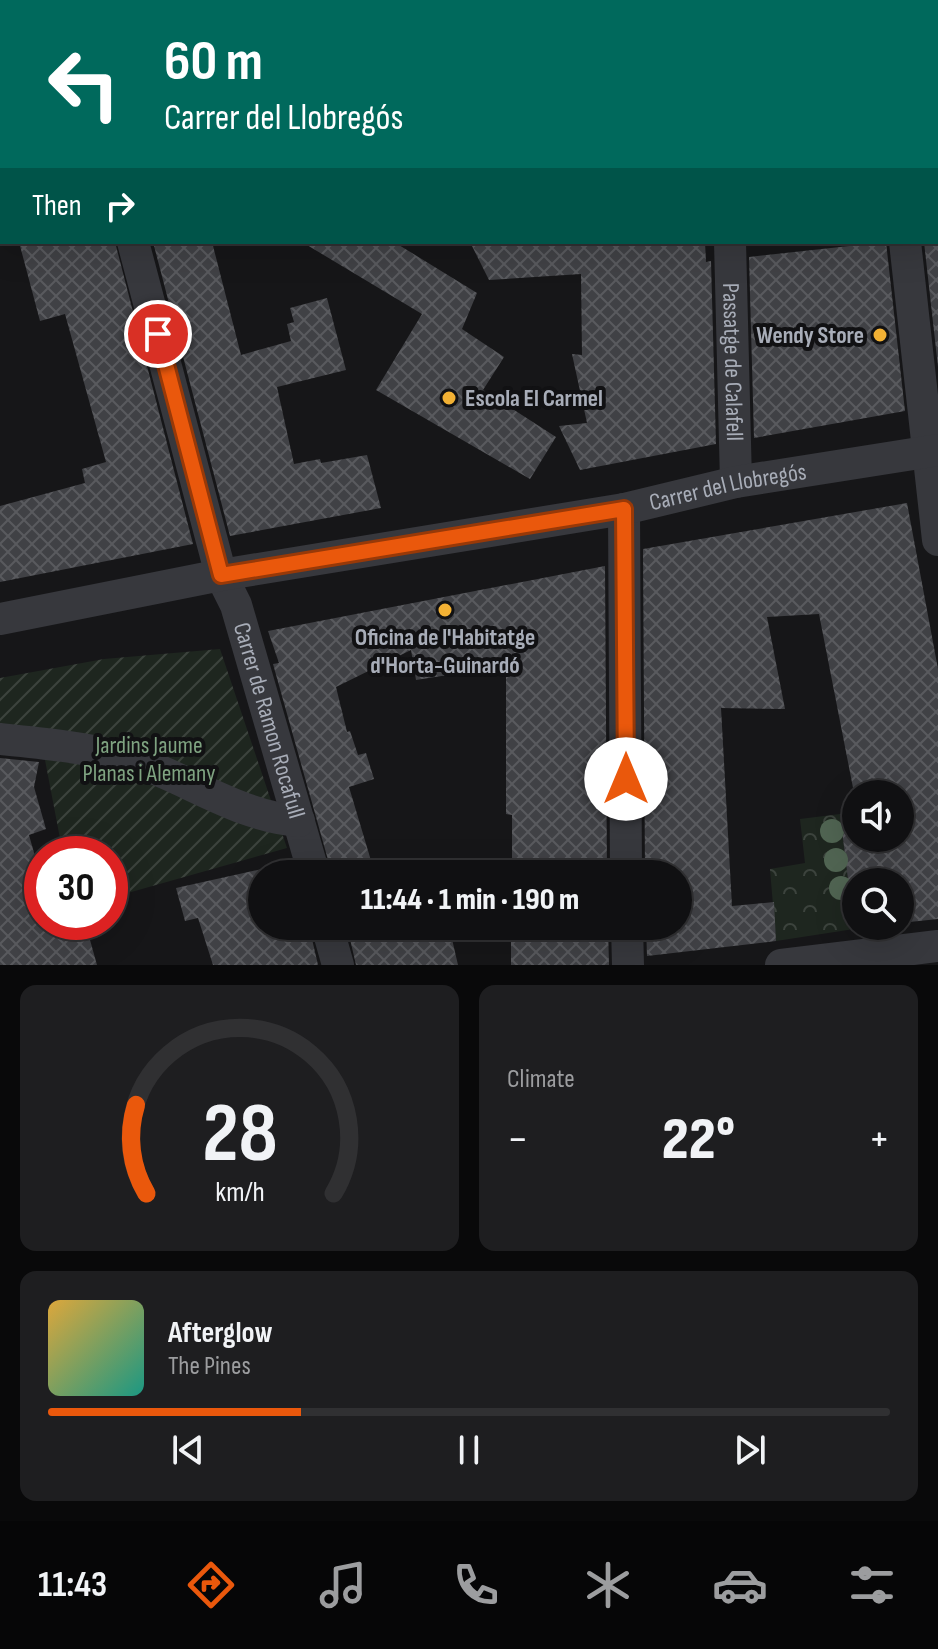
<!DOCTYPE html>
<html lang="en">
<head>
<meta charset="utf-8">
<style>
  body { margin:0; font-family:"Sofia Sans Condensed",sans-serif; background:#1e1e20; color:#f1f3f6; height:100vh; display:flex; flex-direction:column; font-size:30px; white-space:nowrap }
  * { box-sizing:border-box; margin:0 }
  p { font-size:26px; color:#9c9d9f }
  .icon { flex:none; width:44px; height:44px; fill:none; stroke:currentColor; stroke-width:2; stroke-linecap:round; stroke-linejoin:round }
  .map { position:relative; height:965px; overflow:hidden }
  .details { display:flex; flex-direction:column; gap:20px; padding:20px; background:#09090a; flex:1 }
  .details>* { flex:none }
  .hud { position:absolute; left:0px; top:0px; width:938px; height:244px; box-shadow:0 8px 32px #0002,0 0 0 2px #303032; background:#00695c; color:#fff; overflow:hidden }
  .controls { position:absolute; left:842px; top:780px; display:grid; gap:16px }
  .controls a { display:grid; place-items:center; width:72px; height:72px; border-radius:50%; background:#101012; box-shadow:0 8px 32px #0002,0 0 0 2px #303032; font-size:40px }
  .speed { position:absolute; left:24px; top:836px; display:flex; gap:16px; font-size:40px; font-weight:700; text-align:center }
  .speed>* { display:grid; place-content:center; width:104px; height:104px; border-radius:50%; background:#101012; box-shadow:0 8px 32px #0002,0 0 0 2px #303032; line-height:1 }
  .speed .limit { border:12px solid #d22; background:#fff; color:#111 }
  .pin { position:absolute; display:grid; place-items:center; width:68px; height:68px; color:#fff; margin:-34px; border:4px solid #fff; border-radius:50%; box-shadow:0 2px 8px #0007 }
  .me { position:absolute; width:88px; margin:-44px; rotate:0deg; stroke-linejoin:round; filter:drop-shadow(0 0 6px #0008) }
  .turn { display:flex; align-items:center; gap:28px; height:168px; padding:0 32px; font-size:36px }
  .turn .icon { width:104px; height:104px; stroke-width:2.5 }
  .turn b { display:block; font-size:56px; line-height:68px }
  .then { display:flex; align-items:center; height:76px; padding:0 32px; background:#0003; gap:16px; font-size:30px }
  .big { font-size:60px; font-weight:800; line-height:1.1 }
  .details .widget { flex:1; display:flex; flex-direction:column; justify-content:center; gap:12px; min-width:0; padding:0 28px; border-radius:16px; background:#1e1e20 }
  .details .dial { align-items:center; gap:0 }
  .dial svg { height:208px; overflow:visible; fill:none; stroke:#303032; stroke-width:7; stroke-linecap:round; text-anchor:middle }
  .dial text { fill:#f1f3f6; stroke:none }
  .song { display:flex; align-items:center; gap:24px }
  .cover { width:96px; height:96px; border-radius:12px; background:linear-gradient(135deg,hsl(40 70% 55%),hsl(170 70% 35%)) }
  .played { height:8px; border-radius:4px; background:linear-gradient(90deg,#ea580c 30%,#303032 30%) }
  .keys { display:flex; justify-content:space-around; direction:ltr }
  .heat { display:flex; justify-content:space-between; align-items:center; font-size:44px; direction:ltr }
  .details .tiles { flex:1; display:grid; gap:20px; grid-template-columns:1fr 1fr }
  .widget:last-child { grid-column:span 2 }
  .trip { position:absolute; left:248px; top:860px; width:444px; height:80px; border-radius:40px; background:#101012; box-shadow:0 8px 32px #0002,0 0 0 2px #303032; font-weight:800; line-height:80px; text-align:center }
  .tabs { display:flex; height:128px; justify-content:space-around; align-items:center; background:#060607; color:#9c9d9f }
  .tabs .icon { width:56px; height:56px }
  .tabs .active { color:#ea580c }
  .tabs b { font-size:36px; color:#f1f3f6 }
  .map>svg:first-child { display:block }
  .park { fill:url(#park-crowns) }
  .garden { fill:url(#garden-furrows) }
  .building { fill:url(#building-cross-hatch) }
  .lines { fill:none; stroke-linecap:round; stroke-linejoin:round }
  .minor { stroke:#37383d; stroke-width:32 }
  .tree { fill:#506452 }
  .route-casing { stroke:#983908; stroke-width:20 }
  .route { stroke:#ea580c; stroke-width:14 }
  .poi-dot { fill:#f2b134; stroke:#111113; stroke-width:3 }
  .labels { text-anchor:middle; stroke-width:8; stroke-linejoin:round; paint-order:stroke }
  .poi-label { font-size:24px; font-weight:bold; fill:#a8adb8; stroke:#111113; text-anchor:end }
  .street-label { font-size:24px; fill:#a8adb8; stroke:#111113 }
  .park-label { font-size:24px; fill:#7fa381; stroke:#111113 }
</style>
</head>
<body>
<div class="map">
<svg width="938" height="965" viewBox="0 0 938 965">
  <defs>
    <pattern id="park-crowns" width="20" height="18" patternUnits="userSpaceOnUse" patternTransform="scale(2)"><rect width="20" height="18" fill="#1e261f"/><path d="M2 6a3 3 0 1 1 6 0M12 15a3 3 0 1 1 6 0" fill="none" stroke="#3c433d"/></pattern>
    <pattern id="garden-furrows" width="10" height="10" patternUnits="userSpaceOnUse" patternTransform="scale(2)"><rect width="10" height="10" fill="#1e261f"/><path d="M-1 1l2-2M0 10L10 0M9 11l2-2" fill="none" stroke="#3c433d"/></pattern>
    <pattern id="building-cross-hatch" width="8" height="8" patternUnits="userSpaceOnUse" patternTransform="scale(2)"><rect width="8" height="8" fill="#404145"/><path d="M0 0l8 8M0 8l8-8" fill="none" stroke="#595a5e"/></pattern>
  </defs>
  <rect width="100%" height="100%" fill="#161618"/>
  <path class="park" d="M840,814L854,929L776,941L770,869L805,863L800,819Z"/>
  <path class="garden" d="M220,649L287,848L110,898V854H63L45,760L0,744V678L104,659Z"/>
  <path class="building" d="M19,242H115L193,544L0,582V506L85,483L82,469L106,462L65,314L40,321Z
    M153,242H212L241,355L291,341L287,324L294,322L290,308L327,298L346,370L277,387L294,464L320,459L321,463L367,455L381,508L230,536Z
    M302,242H394L477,293L462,329L504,357L483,390L556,437L530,479L376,390L422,314Z
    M470,242H705L706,262L711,261L716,444L580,470L559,426L587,423L572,354L582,355L581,274L489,280Z
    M886,242L905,411L754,438L749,257Z
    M924,242H938V367Z
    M907,503L938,669V919L900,923V882H856V926H879L854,929L840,814L856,810V838H900V794H856V803L819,614L767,617L785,709L721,708L732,906L774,902L776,941L647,956L646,926H678V874H645L643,549Z
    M605,566L607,874H512V815L506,814V666L416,680L411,650L336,687L347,732L350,731L358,755L366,753L374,779L349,787L375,874H332L273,664L279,663L268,631Z
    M0,758L39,762L34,787L46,829L29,835L42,881V922H85L97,965H0Z
    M291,862L294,874H272L271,868Z
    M262,869V926H309L318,965H213L198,918L185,921L176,888Z
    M347,926H449L458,965H356Z
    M511,926H608L609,965H511Z"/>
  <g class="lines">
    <g class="minor">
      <path d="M72,0L73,2"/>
      <path d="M725,0V2"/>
      <path d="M936,67H938"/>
      <path d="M0,199L2,198"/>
      <path id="s1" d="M133,242L221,575L236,605L314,874"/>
      <path id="s2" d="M730,242L736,482"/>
      <path d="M905,242L938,540"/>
      <path d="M624,509L626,874"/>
      <path id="s3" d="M0,619L221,575L624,509L736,482L938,450"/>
      <path d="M0,739C40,743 82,747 121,757C183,774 234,816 299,821"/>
      <path d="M327,926L338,965"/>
      <path d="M627,926L628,965"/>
      <path d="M781,965L938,946"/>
    </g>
  </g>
  <g class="tree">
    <circle cx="832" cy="831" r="12"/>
    <circle cx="836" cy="860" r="12"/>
    <circle cx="841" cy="888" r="12"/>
  </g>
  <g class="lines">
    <defs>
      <path id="route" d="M158,334L221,575L624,509L626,779"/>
    </defs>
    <use href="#route" class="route-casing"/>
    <use href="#route" class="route"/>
  </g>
  <g class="poi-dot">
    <circle cx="880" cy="335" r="8"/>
    <circle cx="449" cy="398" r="8"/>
    <circle cx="445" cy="610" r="8"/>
  </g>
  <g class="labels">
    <g class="poi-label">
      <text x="864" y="343">Wendy Store</text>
      <text x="465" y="406" text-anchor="start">Escola El Carmel</text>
      <text x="445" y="645" text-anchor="middle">Oficina de l'Habitatge<tspan x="445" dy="28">d'Horta-Guinardó</tspan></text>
    </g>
    <g class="street-label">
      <text dy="8" stroke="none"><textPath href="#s2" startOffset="120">Passatge de Calafell</textPath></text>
      <text dy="8" stroke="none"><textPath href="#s3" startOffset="740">Carrer del Llobregós</textPath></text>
      <text dy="8" stroke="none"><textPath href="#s1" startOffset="498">Carrer de Ramon Rocafull</textPath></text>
    </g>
    <g class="park-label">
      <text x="149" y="753">Jardins Jaume<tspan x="149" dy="28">Planas i Alemany</tspan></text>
    </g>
  </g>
</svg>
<div class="controls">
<a><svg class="icon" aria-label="sound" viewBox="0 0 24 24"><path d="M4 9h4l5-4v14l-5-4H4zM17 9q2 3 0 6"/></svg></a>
<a><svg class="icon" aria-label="search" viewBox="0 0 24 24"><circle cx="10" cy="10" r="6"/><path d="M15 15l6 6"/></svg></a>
</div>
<div class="speed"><div class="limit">30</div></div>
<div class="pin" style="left:158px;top:334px;background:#d93025"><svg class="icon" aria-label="arrive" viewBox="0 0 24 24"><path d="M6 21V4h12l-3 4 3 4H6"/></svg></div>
<svg class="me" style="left:626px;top:779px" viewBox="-20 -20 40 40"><circle r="19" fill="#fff"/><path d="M0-13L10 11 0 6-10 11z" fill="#ea580c"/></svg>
<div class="trip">11:44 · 1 min · 190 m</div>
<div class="hud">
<div class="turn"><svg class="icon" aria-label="left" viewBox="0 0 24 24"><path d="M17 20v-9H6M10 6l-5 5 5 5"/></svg><div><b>60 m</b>Carrer del Llobregós</div></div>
<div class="then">Then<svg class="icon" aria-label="right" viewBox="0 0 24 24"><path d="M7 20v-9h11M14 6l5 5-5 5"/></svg></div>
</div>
</div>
<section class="details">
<div class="tiles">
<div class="widget dial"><svg viewBox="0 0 100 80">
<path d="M14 69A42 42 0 1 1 86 69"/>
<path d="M14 69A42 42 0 0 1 10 35" stroke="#ea580c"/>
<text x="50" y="56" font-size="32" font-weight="700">28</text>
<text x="50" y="72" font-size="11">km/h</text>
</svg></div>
<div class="widget"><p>Climate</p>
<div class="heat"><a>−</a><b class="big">22°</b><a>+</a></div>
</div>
<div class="widget">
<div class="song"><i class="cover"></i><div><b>Afterglow</b><p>The Pines</p></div></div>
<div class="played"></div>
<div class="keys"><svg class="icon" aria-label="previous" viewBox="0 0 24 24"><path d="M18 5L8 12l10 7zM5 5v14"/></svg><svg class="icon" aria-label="pause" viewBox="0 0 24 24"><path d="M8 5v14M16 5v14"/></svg><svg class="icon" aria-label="next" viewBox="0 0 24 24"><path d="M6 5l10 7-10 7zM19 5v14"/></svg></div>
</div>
</div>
</section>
<nav class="tabs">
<b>11:43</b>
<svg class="icon active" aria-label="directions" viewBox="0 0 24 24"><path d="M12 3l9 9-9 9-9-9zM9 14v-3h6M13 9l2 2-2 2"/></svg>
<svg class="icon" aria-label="music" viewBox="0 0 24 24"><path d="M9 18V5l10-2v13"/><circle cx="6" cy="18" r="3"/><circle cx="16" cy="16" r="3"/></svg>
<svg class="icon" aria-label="phone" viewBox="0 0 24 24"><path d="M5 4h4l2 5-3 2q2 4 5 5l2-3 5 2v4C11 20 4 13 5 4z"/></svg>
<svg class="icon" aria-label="climate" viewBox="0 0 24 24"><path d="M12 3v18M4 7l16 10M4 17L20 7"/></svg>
<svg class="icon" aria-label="car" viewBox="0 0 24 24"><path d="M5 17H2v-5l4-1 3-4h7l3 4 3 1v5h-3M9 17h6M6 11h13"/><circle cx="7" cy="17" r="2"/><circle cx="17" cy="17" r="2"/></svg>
<svg class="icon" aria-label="filters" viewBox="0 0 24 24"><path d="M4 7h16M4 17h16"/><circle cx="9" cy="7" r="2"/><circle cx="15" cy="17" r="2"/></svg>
</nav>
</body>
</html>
